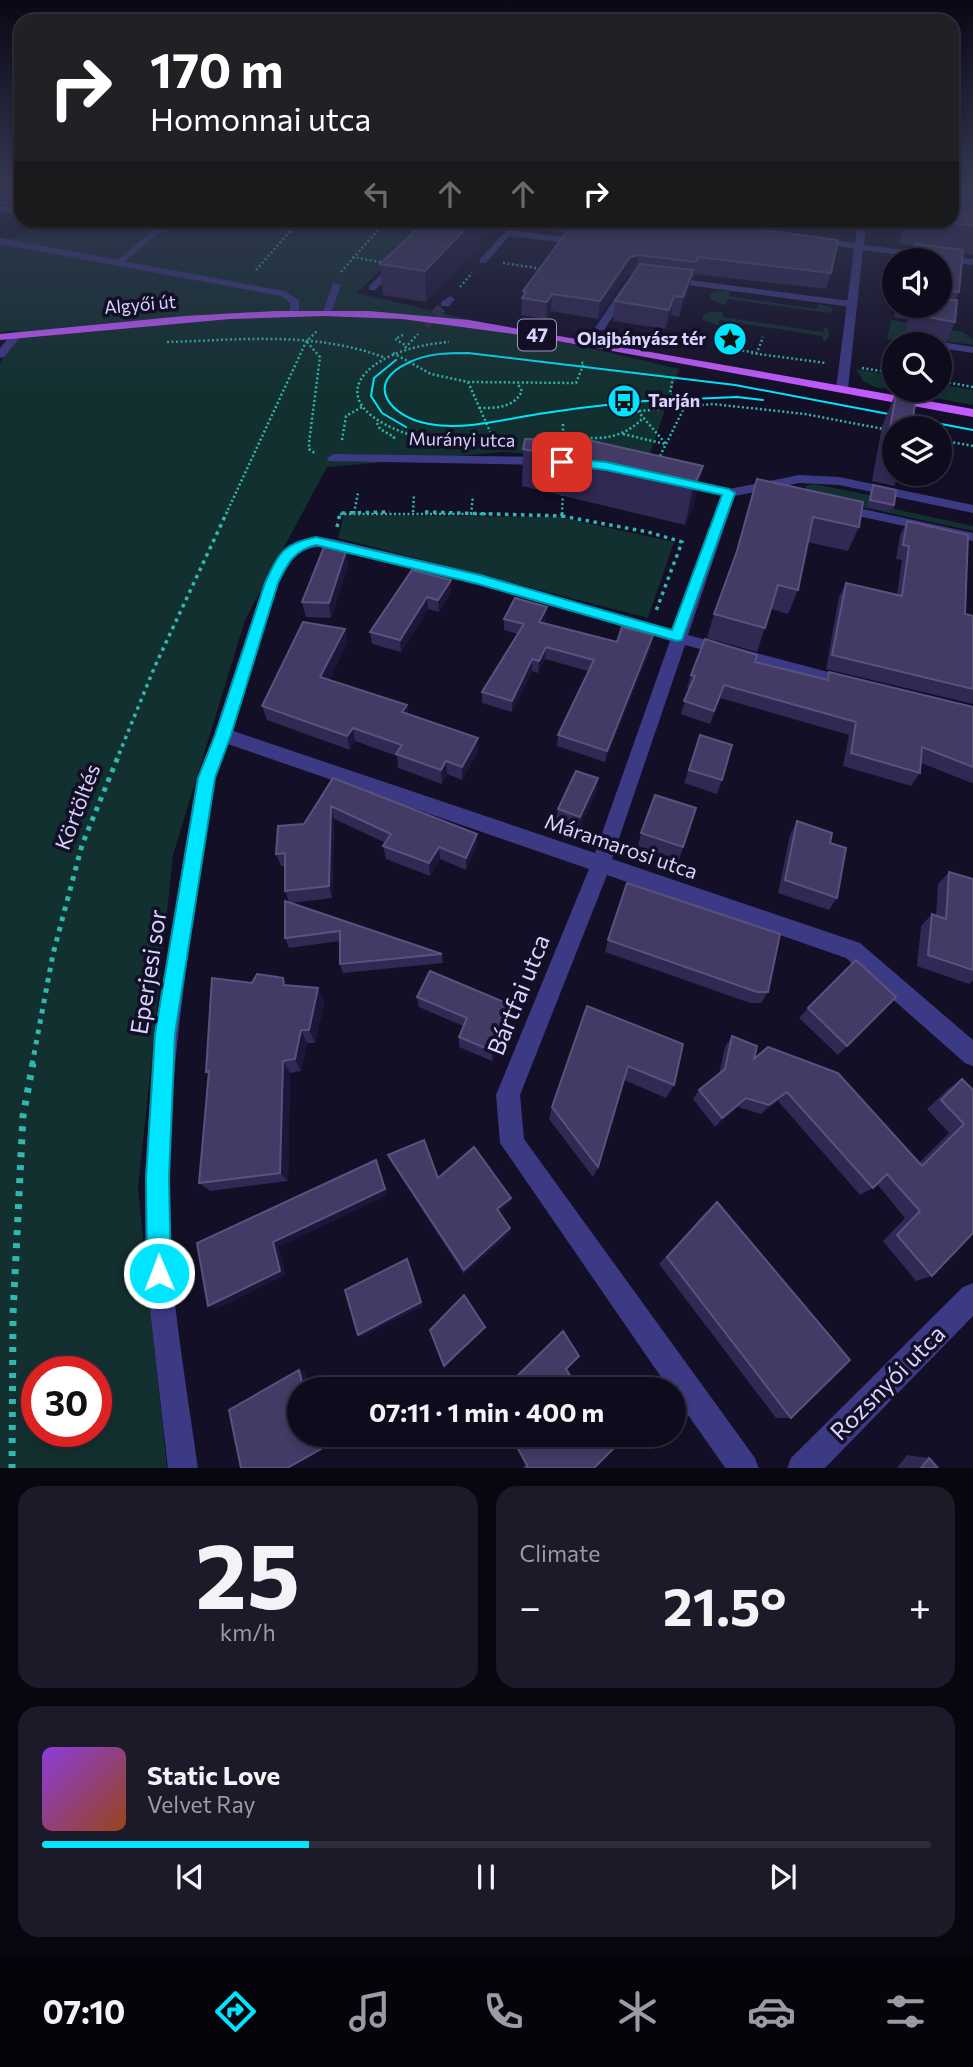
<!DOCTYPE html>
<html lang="en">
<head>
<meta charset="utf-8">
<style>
  body { margin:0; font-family:Commissioner,sans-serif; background:#1c1929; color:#f1f3f6; height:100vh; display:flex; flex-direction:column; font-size:26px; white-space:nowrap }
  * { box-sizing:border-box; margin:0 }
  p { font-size:23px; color:#9b9ba3 }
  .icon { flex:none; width:38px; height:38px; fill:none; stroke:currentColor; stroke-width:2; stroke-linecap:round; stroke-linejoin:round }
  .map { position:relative; height:1468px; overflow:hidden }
  .drawer { display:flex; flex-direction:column; gap:18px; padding:18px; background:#08060f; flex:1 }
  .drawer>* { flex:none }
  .guide { position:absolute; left:14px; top:14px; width:945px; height:214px; border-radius:21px; box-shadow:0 4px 10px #0003,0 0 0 2px #2e2b3b; background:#202124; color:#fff; overflow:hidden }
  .fabs { position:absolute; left:882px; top:248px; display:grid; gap:14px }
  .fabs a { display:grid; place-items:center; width:70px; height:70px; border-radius:50%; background:#0e0b1c; box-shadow:0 4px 10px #0003,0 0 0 2px #2e2b3b; font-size:35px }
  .speed { position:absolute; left:21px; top:1356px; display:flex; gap:14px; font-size:35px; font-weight:700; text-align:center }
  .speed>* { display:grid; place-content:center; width:91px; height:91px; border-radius:50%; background:#0e0b1c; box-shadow:0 4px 10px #0003,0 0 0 2px #2e2b3b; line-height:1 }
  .speed .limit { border:10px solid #d22; background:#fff; color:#111 }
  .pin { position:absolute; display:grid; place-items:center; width:60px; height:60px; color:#fff; margin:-30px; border-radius:14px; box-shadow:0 4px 10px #0006 }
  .me { position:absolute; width:77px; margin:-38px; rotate:359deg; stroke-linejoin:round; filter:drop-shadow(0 0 5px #0008) }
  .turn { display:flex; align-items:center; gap:24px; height:147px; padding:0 21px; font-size:32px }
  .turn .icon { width:91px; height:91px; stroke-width:2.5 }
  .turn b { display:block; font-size:49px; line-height:60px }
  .lanes { display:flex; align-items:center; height:66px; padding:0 21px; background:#0003; justify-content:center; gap:35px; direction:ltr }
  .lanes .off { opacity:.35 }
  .big { font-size:52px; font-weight:700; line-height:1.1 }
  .drawer .tile { flex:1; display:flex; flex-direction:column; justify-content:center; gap:10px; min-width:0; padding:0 24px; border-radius:21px; background:#1c1929 }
  .drawer .dial { align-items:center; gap:0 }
  .dial b { font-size:91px; line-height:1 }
  .song { display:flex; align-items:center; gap:21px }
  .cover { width:84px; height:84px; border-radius:10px; background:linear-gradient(135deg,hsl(270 70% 55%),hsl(20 70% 35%)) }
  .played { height:7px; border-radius:4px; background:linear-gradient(90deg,#00e5ff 30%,#2e2b3b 30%) }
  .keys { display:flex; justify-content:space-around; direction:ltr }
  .heat { display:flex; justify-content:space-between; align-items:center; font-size:38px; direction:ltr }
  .drawer .tiles { flex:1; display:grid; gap:18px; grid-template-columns:1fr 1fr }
  .tile:last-child { grid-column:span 2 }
  .trip { position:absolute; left:287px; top:1377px; width:399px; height:70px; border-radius:35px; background:#0e0b1c; box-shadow:0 4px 10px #0003,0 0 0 2px #2e2b3b; font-weight:700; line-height:70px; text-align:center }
  .dock { display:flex; height:112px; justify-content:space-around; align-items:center; background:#06040b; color:#9b9ba3 }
  .dock .icon { width:49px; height:49px }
  .dock .selected { color:#00e5ff }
  .dock b { font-size:32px; color:#f1f3f6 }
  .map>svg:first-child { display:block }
  .green { fill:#12302f; fill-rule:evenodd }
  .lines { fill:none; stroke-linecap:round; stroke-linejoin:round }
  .pedestrian-tunnel { stroke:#312d47; stroke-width:10; stroke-dasharray:10 4.5; stroke-linecap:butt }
  .path-far3 { stroke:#2fb8b0; stroke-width:2.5; stroke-dasharray:2 2.5; stroke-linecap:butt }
  .path-far2 { stroke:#2fb8b0; stroke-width:3.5; stroke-dasharray:3.5 4.5; stroke-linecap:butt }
  .path-far1 { stroke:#2fb8b0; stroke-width:5; stroke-dasharray:4.5 6; stroke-linecap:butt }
  .path { stroke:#2fb8b0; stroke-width:7; stroke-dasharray:5 8; stroke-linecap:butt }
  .service { fill:#3d3a85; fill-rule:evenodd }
  .pedestrian { fill:#3d3a85; fill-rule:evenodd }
  .minor { fill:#3d3a85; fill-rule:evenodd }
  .primary { fill:#c25bff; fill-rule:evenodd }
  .tram { stroke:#00e5ff; stroke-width:2 }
  .path-bridge { stroke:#2fb8b0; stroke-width:2.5; stroke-dasharray:2 2.5; stroke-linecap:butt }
  .wall { fill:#312854 }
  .shaded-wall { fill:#1d163a }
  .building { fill:#433a66; stroke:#5a527e; stroke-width:2 }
  .route { fill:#00e5ff; stroke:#0095a6; stroke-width:2 }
  .labels { text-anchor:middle; stroke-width:7; stroke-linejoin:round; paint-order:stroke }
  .far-street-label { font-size:18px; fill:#d9d4ff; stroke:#130f26 }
  .far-poi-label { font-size:18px; font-weight:bold; fill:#d9d4ff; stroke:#130f26; text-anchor:end }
  .shield { fill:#130f26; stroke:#9e99be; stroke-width:2 }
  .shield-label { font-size:19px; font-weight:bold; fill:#d9d4ff }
  .street-label { font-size:21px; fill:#d9d4ff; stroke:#130f26 }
  .near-street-label { font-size:24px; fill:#d9d4ff; stroke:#130f26 }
</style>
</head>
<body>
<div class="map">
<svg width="973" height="1469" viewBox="0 0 973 1469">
  <rect width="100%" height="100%" fill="#130f26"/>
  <path class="green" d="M430,220L357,293L679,369L647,462L504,452L327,467L245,620L173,855L138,1189L167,1468H0V364L16,330L0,332V244L45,221ZM37,1372H96V1432H37Z
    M717,291H730L729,296L816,309L818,304L833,308L831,313L727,299L725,305L710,299V294Z
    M709,312H723V317L823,332L825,327L829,330V337L824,342L822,336L720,320L718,326L702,319L703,315Z
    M891,320L963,332L973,339V345L924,338L914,344L887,339Z
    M856,369L894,376V390H940V384L973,390V405L875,387L863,381Z
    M814,484L894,500V509L973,526V531L819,498L805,490L806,486Z
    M344,515L559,517L674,542L648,618L338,538Z"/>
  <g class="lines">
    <path class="pedestrian-tunnel" d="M425,326L445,304"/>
    <path class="path-far3" d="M713,222L719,220
      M503,263L543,269
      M256,270L300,220
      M341,272L387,220
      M460,287L472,273
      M403,335L395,339L407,346
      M167,342C240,340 313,331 383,357
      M307,342L320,357L309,443V449L316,454
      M405,348L418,334
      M729,348L757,353L763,337
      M393,353L431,374L468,382L576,383L584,363L579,362
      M751,353L826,363
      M862,368L894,373
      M673,377L670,394L684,407
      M940,381L973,387
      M468,382L492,436
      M624,389V395L666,444
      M479,408C496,408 514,408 522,391L517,383
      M639,411L713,404L805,414L894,431
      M377,423L380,429L394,437L393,440
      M563,424V443
      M564,434C593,441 621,441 643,418
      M623,434L665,444
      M420,438C308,405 364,348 449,342
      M471,439L493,436
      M342,440L346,416L362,407
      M940,440L973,446
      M658,460L684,408
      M413,512L414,495
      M354,513L358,493
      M226,514L306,342L318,330
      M340,514H490
      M471,514L473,496
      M562,514L563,491"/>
    <path class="path-far2" d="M425,512L562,516V512
      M562,516L648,532L682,542L656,611
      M337,527L340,513L390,512
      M119,754L155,666L227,512"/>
    <path class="path-far1" d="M32,1065L53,954L82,845L120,752"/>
    <path class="path" d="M12,1469L13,1314L23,1116L33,1063"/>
    <path class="service" d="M0,206L21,209V215L0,212Z
      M97,220L162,223L175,220L119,266L114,263L116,261L156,228Z
      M394,262L402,264L375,290H369V286Z
      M667,277L851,301L856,304L851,307L664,282L662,280Z
      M333,283L341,285L331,313L322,315Z
      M624,285L632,287L604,330H596L595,328Z"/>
    <path class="pedestrian" d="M507,230L567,237L572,240L567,243L509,236L486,263H480V259Z
      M450,296L455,299L449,306H441V302Z"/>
    <path class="minor" d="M858,220H866L864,245L973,259V265L863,250L848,389L842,392L836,389L854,249L811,241L816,238L855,243Z
      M0,238L284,291L299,300V312L290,314V303L281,296L0,244Z
      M12,334L21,336L4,357L0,358V348Z
      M930,340L973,347V353L940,348V345H926V341Z
      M333,454L547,457L553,461L547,465L328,461L327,458Z
      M799,475L839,477L973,505V513L839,485L799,483L735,496L688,635L847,677L855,683L847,689L685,645L612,859L860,943L973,1040V1066L965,1063L846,958L607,875L520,1095L524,1139L755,1458L759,1469H726L674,1395V1390H670L500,1143L496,1095L589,869L228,744L215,778C190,942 159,1107 172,1274C178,1339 189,1404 198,1469H168L146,1273L145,1178L154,1034L197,778L214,735L264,583C281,549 293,534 333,539L480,574L674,631L721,495L669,484V478L729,489ZM320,547L478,583L670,641L595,853L233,731L278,583C288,563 297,548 320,547Z
      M840,504L973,533V541L835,511L833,508Z
      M973,1283V1316L824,1469H787L791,1458L963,1287Z"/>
    <path class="primary" d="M276,311H369L469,320L973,409V417L536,337L402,319L323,316L230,319L0,340V334L184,316Z"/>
    <path class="tram" d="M396,360L374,378L371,396L382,413L406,427
      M699,397C647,400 597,405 545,413C509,418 466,431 429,424C390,417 362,383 410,362C428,353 449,353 468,353L735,385L973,430
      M690,399L737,397L763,400"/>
    <path class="path-bridge" d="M352,257L386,263"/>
  </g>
  <path class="wall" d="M0,186H21V207L0,204Z
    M973,186V254L962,253L959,292L955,300V322L940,358V345H902L908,320L894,317L896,306H940V261H910L915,246L899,244L904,220H952Z
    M427,220H576L565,233L498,224L426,302L383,295L380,264Z
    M575,222L831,273L826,289L695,274L693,279L691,278L689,289L679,317L671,315L665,329L613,321L615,301L635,272L628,273L598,319L551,311L546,319L521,315L522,298L523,296V291L574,226Z
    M897,390L894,429V474H899L894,486L872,481L882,426Z
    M523,449L703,466L694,503L685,525L522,486Z
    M757,479L859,527L848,551L807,542L798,590L788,614L771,609L757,652L707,638L714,614L736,553Z
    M873,485L894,505L890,512L867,507L870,493Z
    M907,521L965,614L973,616V704L826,669L839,597L846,583L897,595L902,560L896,559L900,535Z
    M348,566L331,618L306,617L302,602Z
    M412,570L451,592L439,612L428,609L401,652L372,644L370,632Z
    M504,619H546L544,623L617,642L653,635L651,647L605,762L557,746L558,735L588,671L545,659L538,673L532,671L512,712L482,703V692L518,634L504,630Z
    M345,629L347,643L329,680L407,705L408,714L478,752L462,780L447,774L442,784L398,768L397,756L355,741L350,750L267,720L262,706Z
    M755,662L826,680L829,672L973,707V782L972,783L921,763L920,773L911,786L843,766L849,735L720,698L710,724L681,714L689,689L687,688L691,675Z
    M700,735L722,780L717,794L684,783Z
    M333,778L477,834V846L466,870L440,859L430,876L386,859L383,846L386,843L334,819L332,898L291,903L442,954L443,963L343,973L340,964V941L289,948L285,938L289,902L285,891V866H281L276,854L304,824Z
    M598,778L596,792L578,830L556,822L558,809Z
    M696,808L679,860L638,846L641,833Z
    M797,821L830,843L837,898L829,910L778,893L790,835Z
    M949,872L973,879V980L969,984L917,966L921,926L932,914L936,915L938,884Z
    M608,940L768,992L761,1003H750L605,952Z
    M252,983L318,988L324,1002L315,1043H307L301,1071L290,1073L288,1181L210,1191L199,1183L209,1075L206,1072Z
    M417,997L510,1016L492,1061L459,1047V1037L463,1026L419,1007Z
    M896,997L838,1055L799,1018L808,1008Z
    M587,1006L674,1085L666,1098L624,1080L598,1167L593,1177L549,1119L552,1107Z
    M732,1036L754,1059L919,1163L949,1133L927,1109L948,1089L962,1079L973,1089V1233L932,1276L916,1281L883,1241L905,1218L877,1184L873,1188L860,1195L778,1101L761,1114L738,1107L715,1127L693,1099L699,1090L719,1074L725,1047Z
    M388,1155L438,1178L511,1198L510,1203L499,1212L510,1228V1233L464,1274L391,1162Z
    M717,1202L791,1418H776L659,1264L707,1211Z
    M527,1435H607L594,1468H522L526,1464L516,1446Z
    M907,1455L929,1458L938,1468H897Z"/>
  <path class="shaded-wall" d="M21,190V202L17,193Z
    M474,220H498V224L426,302L425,271Z
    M566,220H576L565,233Z
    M639,255L636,271L628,273L598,319L600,301L630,257Z
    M693,270L689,289L679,317L683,297Z
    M949,291L937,319L943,294Z
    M552,294L551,311L546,319L547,302Z
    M674,296L671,315L665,329L669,310Z
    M703,466L694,503L685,525L693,488Z
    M346,551L348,566L331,618L329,603Z
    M451,580V592L439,612L438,600Z
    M427,597L428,609L401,652L400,640Z
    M547,607L546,619L538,634L539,622Z
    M345,629L347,643L324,692L320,677Z
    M653,635L651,647L605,762L607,751Z
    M546,647L545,659L538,673L539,661Z
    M532,659V671L512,712V701Z
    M407,705L408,719L402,712Z
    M353,728L355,741L350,750L347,736Z
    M478,738V752L462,780V767Z
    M446,761L447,774L442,784L441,770Z
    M598,778L596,792L578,830L580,817Z
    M331,806L334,819L332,898L329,886Z
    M477,834V846L466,870V858Z
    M439,847L440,859L430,876L429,863Z
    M318,988L324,1002L315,1043L309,1030Z
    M511,1005L510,1016L492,1061V1051Z
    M301,1030L307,1043L301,1071L295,1059Z
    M283,1061L290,1073L288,1181L280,1173Z
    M787,1092L778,1101L761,1114L769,1105Z
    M746,1098L738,1107L715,1127L722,1118Z
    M376,1160L388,1195L279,1247L286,1275L216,1309L208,1306L273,1242Z
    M511,1198L510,1203L497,1215V1209Z
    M510,1228V1233L464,1274V1270Z
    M407,1259L423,1306L362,1337L358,1335Z
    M485,1327V1328L445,1367L444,1366Z
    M299,1370L305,1371L310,1390H304Z
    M317,1435H323L326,1447L291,1468H287Z"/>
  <path class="building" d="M0,186H21V190L17,193L0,190Z
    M952,186H973V226L932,220H952Z
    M427,220H474L425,271L380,264Z
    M576,220H689L838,240L831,273L698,257L696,262L639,255L630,257L600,301L552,294L547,302L522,298L526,292L523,291L569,229L576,225L575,222Z
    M916,244L963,250L959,292L949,291L943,294L944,300H957L955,322L917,315L919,306H940V261H913Z
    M640,264L693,270L683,297L674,296L669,310L615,301Z
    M897,390L916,393L912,429H894V446L887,444Z
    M525,439L588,440L703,466L693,488L523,449Z
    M757,479L863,502L859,527L813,517L798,590L778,585L765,628L714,614L737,551Z
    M873,485L896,490L894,505L870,500Z
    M907,521L968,535L965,614L973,616V689L832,655L846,583L902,596L909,546L903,545Z
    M324,547L346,551L329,603L302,602Z
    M412,570L451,580L438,600L427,597L400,640L370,632Z
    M515,598L547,607L539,622L617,642L622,627L653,635L607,751L558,735L594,660L546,647L539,661L532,659L512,701L482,692L524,624L504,619Z
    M303,622L345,629L320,677L407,705L402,712L478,738L462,767L446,761L441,770L396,754L402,745L353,728L347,736L262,706Z
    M705,639L757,655L755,662L828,680L829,672L973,707V767L922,747L920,773L851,753L856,722L724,685L714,711L684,701L695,676L691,675Z
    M700,735L732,745L722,780L689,770Z
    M576,771L598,778L580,817L558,809Z
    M333,778L477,834L466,858L439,847L429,863L383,846L391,834L331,806L329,886L285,891V853L276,854L278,826L304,824Z
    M655,795L696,808L683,847L641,833Z
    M797,821L832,833L830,843L846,848L837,898L785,880Z
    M949,872L973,879V970L928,955L932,914L946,919Z
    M627,883L780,934L768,992H757L608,940Z
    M285,901L442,954L340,964V931L285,938Z
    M856,960L896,997L847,1046L808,1008Z
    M430,971L511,1005L492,1051L459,1037L467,1018L417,997Z
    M257,974L283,978L284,985L318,988L309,1030H301L295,1059L283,1061L280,1173L199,1183L209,1071L206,1072L212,978L252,983Z
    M587,1006L683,1044L674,1085L628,1066L598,1167L552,1107Z
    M732,1036L757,1046L754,1059L768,1047L838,1073L922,1166L964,1124L941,1100L962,1079L973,1090V1233L932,1276L897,1235L920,1211L887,1174L873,1188L787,1092L769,1105L746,1098L722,1118L699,1090L725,1069Z
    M424,1140L438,1178L474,1147L511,1198L497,1209L510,1228L464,1270L388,1155Z
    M376,1160L385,1189L273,1242L280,1271L208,1306L197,1243Z
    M717,1202L850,1360L791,1418L667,1257Z
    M407,1259L421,1302L358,1335L345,1290Z
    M464,1295L485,1327L444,1366L430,1330Z
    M563,1331L579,1356L566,1369L579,1390H509L507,1386Z
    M299,1370L304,1390H299V1435H317L321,1449L287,1468H241L229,1410Z
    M530,1435H607L615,1447L594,1468H526L528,1467L517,1447Z
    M929,1458L938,1468H921Z"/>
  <linearGradient id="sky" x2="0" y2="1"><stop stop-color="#0a0815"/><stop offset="0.47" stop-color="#333752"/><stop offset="1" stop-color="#333752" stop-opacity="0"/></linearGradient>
  <rect width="973" height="392" fill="url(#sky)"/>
  <path class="route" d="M562,458L606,462L729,489L735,493L682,640L677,641L478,584L316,545C294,550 287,564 278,583L231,735L215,778L175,1034L169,1178L171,1273L168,1282L159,1285L151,1282L147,1273L146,1178L155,1034L198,778L215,735L265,583C279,553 282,544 316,537L480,575L672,630L722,495L606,470L558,464L557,462Z"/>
  <defs>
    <symbol id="sight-disc" viewBox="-11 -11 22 22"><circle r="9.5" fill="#00e5ff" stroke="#130f26"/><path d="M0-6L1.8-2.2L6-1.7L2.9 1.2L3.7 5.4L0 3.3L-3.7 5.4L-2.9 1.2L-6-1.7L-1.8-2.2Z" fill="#111"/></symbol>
    <symbol id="bus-disc" viewBox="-11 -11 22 22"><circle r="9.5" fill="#00e5ff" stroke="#130f26"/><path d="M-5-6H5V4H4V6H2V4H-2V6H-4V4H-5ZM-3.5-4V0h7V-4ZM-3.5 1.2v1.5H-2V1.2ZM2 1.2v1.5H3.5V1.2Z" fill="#111"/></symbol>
  </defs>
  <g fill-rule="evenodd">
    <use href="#sight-disc" x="711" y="320" width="38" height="38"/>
    <use href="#bus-disc" x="605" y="382" width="38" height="38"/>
  </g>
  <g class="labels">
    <g class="far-street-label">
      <text transform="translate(140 305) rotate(-5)" y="6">Algyői út</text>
      <text transform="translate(462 440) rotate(1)" y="6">Murányi utca</text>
    </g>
    <g class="far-poi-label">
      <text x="706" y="345">Olajbányász tér</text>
      <text x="648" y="407" text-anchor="start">Tarján</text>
    </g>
    <rect class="shield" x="518" y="319.5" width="38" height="31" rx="5"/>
    <g class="shield-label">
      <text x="537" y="342">47</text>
    </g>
    <g class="street-label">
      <text transform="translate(78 807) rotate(-69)" y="7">Körtöltés</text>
      <text transform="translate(621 847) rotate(19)" y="7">Máramarosi utca</text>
    </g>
    <g class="near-street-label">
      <text transform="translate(149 972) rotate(-81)" y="8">Eperjesi sor</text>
      <text transform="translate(519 995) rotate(-68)" y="8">Bártfai utca</text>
      <text transform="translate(888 1383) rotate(-45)" y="8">Rozsnyói utca</text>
    </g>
  </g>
</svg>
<div class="fabs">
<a><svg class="icon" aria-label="sound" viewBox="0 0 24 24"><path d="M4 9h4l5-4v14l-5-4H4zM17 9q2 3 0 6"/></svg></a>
<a><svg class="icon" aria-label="search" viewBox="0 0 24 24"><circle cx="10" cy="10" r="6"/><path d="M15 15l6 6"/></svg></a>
<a><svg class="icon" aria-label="layers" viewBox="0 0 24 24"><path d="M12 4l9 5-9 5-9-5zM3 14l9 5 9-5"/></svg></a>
</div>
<div class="speed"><div class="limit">30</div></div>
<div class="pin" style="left:562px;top:462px;background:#d93025"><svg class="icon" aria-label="arrive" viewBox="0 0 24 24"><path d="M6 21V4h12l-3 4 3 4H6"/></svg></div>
<svg class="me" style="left:159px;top:1273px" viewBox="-20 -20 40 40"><circle r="17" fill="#00e5ff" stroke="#fff" stroke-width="3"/><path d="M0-11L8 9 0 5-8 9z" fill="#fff"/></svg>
<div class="trip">07:11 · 1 min · 400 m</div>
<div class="guide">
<div class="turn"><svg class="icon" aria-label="right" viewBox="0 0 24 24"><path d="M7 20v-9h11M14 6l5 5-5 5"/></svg><div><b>170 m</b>Homonnai utca</div></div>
<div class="lanes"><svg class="icon off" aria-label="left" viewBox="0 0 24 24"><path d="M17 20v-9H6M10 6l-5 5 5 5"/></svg><svg class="icon off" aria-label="ahead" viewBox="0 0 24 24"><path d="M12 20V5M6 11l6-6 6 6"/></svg><svg class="icon off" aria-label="ahead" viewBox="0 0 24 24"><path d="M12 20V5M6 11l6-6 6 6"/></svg><svg class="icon" aria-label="right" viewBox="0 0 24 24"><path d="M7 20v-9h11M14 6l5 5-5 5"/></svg></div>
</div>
</div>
<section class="drawer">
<div class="tiles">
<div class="tile dial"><b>25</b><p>km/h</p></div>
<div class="tile"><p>Climate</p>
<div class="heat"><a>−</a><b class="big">21.5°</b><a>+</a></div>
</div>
<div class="tile">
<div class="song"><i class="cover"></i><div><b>Static Love</b><p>Velvet Ray</p></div></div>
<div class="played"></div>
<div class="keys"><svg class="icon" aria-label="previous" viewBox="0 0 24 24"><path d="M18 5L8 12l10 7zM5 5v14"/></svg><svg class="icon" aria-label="pause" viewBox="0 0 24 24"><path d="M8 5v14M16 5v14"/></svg><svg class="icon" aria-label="next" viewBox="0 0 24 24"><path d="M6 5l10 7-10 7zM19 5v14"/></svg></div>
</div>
</div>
</section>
<nav class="dock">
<b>07:10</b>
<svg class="icon selected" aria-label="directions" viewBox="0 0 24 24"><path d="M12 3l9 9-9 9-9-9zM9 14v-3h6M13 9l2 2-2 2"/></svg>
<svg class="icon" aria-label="music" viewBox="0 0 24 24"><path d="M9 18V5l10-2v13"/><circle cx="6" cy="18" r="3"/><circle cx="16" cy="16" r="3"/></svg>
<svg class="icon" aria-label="phone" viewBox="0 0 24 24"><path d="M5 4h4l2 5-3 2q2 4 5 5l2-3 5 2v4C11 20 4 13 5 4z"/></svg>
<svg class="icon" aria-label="climate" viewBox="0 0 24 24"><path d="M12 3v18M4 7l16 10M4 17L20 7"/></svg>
<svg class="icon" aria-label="car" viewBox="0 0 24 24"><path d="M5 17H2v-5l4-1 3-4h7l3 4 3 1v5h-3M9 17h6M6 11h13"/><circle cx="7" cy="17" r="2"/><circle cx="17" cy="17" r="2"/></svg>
<svg class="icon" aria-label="filters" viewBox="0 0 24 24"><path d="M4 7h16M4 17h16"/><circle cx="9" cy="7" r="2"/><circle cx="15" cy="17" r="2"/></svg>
</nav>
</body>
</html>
